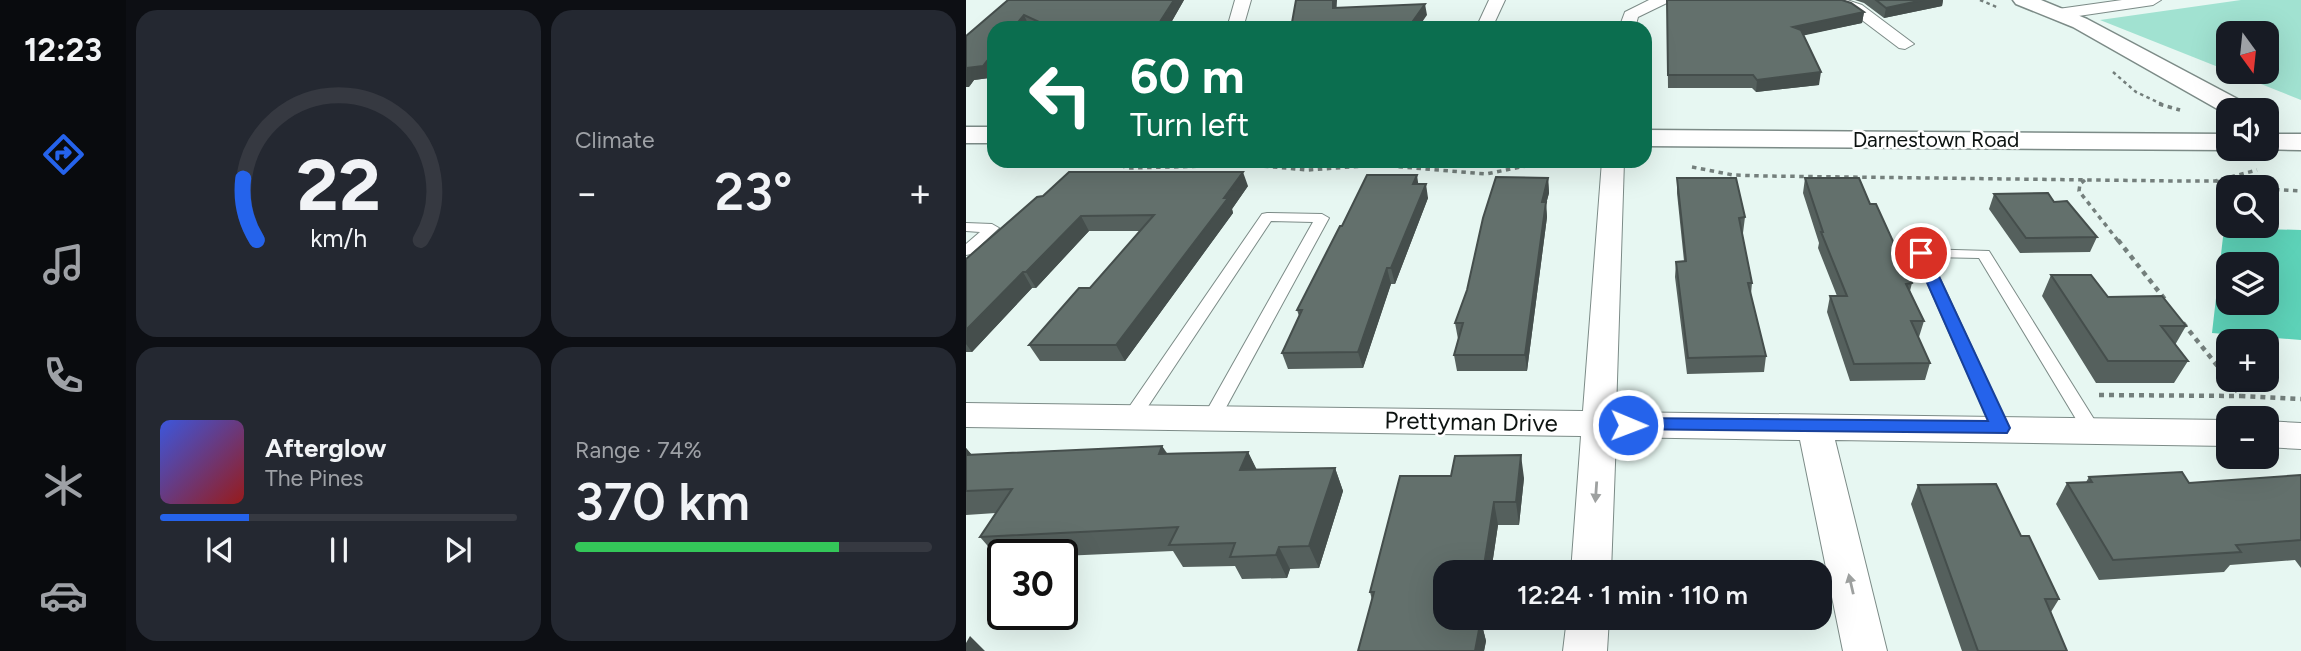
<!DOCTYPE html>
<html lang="en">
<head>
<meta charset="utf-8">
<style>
  body { margin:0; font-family:Figtree,sans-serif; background:#242831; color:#f1f3f6; height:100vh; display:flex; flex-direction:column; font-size:26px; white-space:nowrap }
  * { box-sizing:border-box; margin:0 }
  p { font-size:23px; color:#9ea1a6 }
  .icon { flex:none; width:38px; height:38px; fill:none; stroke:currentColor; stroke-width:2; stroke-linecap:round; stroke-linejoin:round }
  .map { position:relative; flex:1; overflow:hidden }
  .side { display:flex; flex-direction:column; gap:10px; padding:10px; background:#0d0f14; width:840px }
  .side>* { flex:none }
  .hud { position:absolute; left:21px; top:21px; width:665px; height:147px; border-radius:21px; box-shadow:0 7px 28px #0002; background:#0b6e4f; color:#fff; overflow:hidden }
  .needle { width:46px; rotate:165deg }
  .tools { position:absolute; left:1250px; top:21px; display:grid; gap:14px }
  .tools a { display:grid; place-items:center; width:63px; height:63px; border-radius:14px; background:#171b24; box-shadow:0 7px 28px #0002; font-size:35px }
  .speed { position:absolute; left:21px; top:539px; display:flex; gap:14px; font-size:35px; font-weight:700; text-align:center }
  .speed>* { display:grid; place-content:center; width:91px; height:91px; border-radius:50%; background:#171b24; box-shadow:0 7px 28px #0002; line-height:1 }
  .speed .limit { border:4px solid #111; border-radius:10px; background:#fff; color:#111 }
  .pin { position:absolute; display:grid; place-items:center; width:60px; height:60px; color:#fff; margin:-30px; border:4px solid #fff; border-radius:50%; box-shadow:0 2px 7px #0007 }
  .me { position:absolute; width:77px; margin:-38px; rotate:91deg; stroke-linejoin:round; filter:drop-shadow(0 0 5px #0008) }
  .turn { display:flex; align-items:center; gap:24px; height:147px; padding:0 28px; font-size:32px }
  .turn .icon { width:91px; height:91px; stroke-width:2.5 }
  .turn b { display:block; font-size:49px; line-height:60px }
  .big { font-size:52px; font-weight:600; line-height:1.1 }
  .side .tile { flex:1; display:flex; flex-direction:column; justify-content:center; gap:10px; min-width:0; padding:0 24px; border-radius:21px; background:#242831 }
  .side .dial { align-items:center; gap:0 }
  .dial svg { height:182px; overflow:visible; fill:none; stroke:#363941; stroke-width:7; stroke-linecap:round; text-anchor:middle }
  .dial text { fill:#f1f3f6; stroke:none }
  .song { display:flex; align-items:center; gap:21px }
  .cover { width:84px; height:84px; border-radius:10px; background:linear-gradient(135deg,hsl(230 70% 55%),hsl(0 70% 35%)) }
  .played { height:7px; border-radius:4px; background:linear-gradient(90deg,#2563eb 25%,#363941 25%) }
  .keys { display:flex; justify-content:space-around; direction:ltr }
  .heat { display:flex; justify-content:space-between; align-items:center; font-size:38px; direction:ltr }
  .charge { height:10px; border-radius:5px; background:linear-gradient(90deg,#34c759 74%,#363941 0) }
  .side .tiles { flex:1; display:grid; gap:10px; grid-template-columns:repeat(2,1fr) }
  .trip { position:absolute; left:467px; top:560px; width:399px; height:70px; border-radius:21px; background:#171b24; box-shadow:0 7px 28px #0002; font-weight:600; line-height:70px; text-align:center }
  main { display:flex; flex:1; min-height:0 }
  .tab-bar { display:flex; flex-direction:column; width:126px; justify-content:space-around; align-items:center; background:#090b0e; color:#9ea1a6 }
  .tab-bar .icon { width:49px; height:49px }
  .tab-bar .active { color:#2563eb }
  .tab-bar b { font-size:32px; color:#f1f3f6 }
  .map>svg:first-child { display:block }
  .green { fill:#a1e2d1; fill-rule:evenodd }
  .water { fill:#5dd2b8; fill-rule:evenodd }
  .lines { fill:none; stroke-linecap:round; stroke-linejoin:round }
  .service-casing { stroke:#7c8b87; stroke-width:2 }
  .minor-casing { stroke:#7c8b87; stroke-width:2 }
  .secondary-casing { stroke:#7c8b87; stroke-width:3 }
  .path-far2 { stroke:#747f7c; stroke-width:2.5; stroke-dasharray:3.5 3.5; stroke-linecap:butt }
  .path-far1 { stroke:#747f7c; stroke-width:3.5; stroke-dasharray:4.5 4.5; stroke-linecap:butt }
  .path { stroke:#747f7c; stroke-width:4.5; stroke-dasharray:5 5; stroke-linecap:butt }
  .service { fill:#fff; fill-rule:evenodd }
  .minor { fill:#fff; fill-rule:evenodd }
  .secondary { fill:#fff; fill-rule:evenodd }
  .wall { fill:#55605d }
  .shaded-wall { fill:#454e4c }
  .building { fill:#63706c; stroke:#454e4c; stroke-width:2 }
  .oneway { fill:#9ea1a0 }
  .route { fill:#2563eb; stroke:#184099; stroke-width:2 }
  .labels { text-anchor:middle; stroke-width:5; stroke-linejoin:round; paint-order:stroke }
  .far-street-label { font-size:21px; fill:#0d1311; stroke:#fff }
  .street-label { font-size:24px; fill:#0d1311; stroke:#fff }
</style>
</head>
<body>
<main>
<nav class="tab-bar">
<b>12:23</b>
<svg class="icon active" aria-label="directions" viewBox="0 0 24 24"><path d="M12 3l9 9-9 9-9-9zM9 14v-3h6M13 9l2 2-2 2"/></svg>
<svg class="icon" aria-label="music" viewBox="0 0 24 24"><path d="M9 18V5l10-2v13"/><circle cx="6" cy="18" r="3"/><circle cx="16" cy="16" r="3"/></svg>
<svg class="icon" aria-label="phone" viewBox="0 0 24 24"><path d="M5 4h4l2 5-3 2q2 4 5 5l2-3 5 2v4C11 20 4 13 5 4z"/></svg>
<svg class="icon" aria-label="climate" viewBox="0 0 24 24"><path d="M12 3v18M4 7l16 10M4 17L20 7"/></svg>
<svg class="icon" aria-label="car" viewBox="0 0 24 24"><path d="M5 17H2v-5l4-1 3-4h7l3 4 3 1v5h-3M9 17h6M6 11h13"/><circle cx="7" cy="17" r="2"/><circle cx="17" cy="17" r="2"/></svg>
</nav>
<section class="side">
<div class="tiles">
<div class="tile dial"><svg viewBox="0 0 100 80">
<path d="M14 69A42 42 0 1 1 86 69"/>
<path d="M14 69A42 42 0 0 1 8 42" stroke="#2563eb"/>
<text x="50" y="56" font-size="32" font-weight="700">22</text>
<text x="50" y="72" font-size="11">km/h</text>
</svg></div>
<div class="tile"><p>Climate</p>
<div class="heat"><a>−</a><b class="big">23°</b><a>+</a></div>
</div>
<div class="tile">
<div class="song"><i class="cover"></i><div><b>Afterglow</b><p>The Pines</p></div></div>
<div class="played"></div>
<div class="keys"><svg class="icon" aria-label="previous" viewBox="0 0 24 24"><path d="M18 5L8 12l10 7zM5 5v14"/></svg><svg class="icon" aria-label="pause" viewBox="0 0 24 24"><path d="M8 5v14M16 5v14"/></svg><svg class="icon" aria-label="next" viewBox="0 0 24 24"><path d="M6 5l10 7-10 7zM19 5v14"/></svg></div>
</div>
<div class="tile"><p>Range · 74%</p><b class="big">370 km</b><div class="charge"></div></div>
</div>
</section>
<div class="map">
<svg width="1335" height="651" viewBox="0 0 1335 651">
  <rect width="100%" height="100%" fill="#e7f7f2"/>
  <path class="green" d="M1275,0H1335V100L1134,20ZM1262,33H1300V72H1262Z"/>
  <path class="water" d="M1262,228L1335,230V340L1246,333L1257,237ZM1262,264H1300V303H1262Z"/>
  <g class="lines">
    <defs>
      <path id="service" d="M301,213L356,214L363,218L251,424H239L236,419L347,222L305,221L171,423H159L156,418L159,413L296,214Z
        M0,223L26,224L33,228L5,254L0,255V244L14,232L0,231Z
        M955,249L1023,251L1131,424L1134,429L1131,434L1125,436L1119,434L1013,258L964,257L1043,428L1040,433L1034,435L1028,433L948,253Z"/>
      <path id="minor" d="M269,0H285L277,28H261Z
        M523,0H539L526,28H510Z
        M683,0H707L672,17L669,28H653L659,12Z
        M857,0H881L896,5L948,44L939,49L933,48L884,11L860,3Z
        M1156,0H1195L1187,5L1092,19L1084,14L1092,9Z
        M636,161H658L650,412L1262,420V446L869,440L921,651H877L834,440L650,437L645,572H605L615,436L0,427V403L617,411Z
        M1300,421L1335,423V449L1300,447Z
        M601,618H643L641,651H597Z"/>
      <path id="secondary" d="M1047,0H1075L1121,19L1281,104L1285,110H1262V115L1107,27L1050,4Z
        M0,127H28V143H0Z
        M679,130L1262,134V149H1269L1262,150L679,146Z
        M1300,134H1335V150L1293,149H1300Z"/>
    </defs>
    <use href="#service" class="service-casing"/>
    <use href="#minor" class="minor-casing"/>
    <use href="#secondary" class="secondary-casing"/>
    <path class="path-far2" d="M1014,0L1033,8
      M1147,72L1170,92L1198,105"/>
    <path class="path-far1" d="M1193,104L1214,110
      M137,161L163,168L285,165L342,170L412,165L520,174L580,162H620
      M726,167L767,175L798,176L1211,181H1249L1291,170
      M1119,180L1114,184L1113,191L1153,242
      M1250,181L1280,187
      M1300,189L1335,191"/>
    <path class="path" d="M1152,240L1201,302
      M1217,323L1262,379
      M1262,380L1275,396L1335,399
      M1133,395L1275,396"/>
    <use href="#service" class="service"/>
    <use href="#minor" class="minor"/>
    <use href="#secondary" class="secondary"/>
  </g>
  <path class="wall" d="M42,0H218L202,28H67L63,26L23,78L8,80L3,87Z
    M701,0L898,12L896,23L837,35L853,85L790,92L786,88H702Z
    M889,0H977L976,6L918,18L898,3Z
    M582,178L583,193L580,204L581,217L561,371H491L488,355L492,339L489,323Z
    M711,178L779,217L777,233H776L786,283L785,294L800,356L798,372L721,374L709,277L710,262L718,261L711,193Z
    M839,178L904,204L946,283L944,291L958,321L953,337H952L964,363L959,380L884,381L861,312L864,296H871L852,248L853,243L837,193Z
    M452,184L462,198L429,284H425L397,368L322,369L316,353L333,316L331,310L376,226Z
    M282,186L266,209L267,213L159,361H74L63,345L124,288L174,231H123L70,288H66L6,352H0V259L71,197Z
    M1028,194L1088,202L1131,237L1124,252L1054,253L1023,209Z
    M1085,275L1220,326L1209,345L1222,361L1208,383H1130L1076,296Z
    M196,446L201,453L282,452L291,470L369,468L377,491L353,568L324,569L321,578L276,579L269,566L217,567L207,551L96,556V555H37V560H34L14,537L30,513L0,515V448L6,455Z
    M1335,475V568L1329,560L1264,565L1258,572L1133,580L1090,504L1101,483L1120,482L1123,477L1223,483Z
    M558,478L553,525H532L525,572H480L519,618L517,629L520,641L518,651H392L406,600L404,592Z
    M952,485L1055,536L1093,599L1085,612L1101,651H996L945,504Z"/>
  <path class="shaded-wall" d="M208,0H218L202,28H190Z
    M367,0H371L370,19L367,8Z
    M957,0H977L976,6L918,18L920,8Z
    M459,4L461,15L452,28H442Z
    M898,12L896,23L826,38L827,27Z
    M58,15L63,26L62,28H47Z
    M28,52V72L23,78L8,80L3,87H0V69Z
    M855,72L853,85L790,92L791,80Z
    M277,172L282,186L266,209L267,213L159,361L150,345Z
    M451,175L453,189L447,184Z
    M582,178L583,193L580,204L581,217L561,371L559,355L576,202Z
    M460,184L462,198L429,284L425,268Z
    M115,216L123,231L70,288L60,272Z
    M421,268L425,284L397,368L392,352Z
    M57,272L66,288L6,352L0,344V330Z
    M196,446L209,469L193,454Z
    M0,448L18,470L0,465Z
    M282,452L293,475L274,470Z
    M555,455L558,478L553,525L550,502Z
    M369,468L377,491L353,568L343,546Z
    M528,502L532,525L525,572H517Z
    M313,547L324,569L321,578L310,555Z
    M510,618H519L517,629L520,641L518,651H509Z
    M4,636L19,651H0V643Z"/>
  <path class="building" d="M42,0H208L190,28H86L58,15L47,28H28V52L17,66L1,68L0,69V36Z
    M330,0H367V8L459,4L442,28H325Z
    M701,0H876L885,3L898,12L827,27L835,30L855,72L791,80L787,75H702Z
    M910,0H957L920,8Z
    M103,172H277L258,198H262L150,345H63L113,288H124L188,215L115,216L60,272H57L0,330V259L71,197L77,196Z
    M401,175H451L447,184H460L425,268H421L392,352L316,353L336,310H331L374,226H376Z
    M530,177L582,178L576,202H580L559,355H488L497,323H489L501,290L517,218Z
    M711,178H770L779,217L773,218L786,283H782L800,356L722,358L710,262L720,261Z
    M839,178H893L904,204H910L946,283L940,284L958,321H945L964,363L888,364L864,296H881L855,232H857Z
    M1082,193L1088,202L1101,201L1131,237L1060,238L1028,194Z
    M1085,275H1125L1142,297L1196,296L1220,326H1195L1222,361H1142Z
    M196,446L193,454L282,452L274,470L369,468L343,546L313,547L310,555L264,557L269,543L203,545L212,527L14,537L46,489L0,491V455Z
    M555,455L550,502H528L517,572H480V618L515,619L509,651H392L408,592H404L434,476H485L489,456Z
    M1216,472L1223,483L1335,475V540L1270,545L1275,552L1147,560L1101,483L1126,482L1123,477Z
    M1030,484L1055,536H1063L1093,599H1079L1101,651H1012L952,485Z"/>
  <defs><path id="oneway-solid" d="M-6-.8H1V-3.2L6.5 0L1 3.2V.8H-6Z" transform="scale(1.75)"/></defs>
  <g class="oneway">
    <use href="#oneway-solid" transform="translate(630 492) rotate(94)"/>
    <use href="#oneway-solid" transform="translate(885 584) rotate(-103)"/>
  </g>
  <path class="route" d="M955,249L962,253L1044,428L1041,433L655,429L653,425L655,420L662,418L1022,421L948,253Z"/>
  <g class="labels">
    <g class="far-street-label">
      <text x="970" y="147">Darnestown Road</text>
    </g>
    <g class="street-label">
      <text transform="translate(505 422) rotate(1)" y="8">Prettyman Drive</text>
    </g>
  </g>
</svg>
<div class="tools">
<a><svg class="needle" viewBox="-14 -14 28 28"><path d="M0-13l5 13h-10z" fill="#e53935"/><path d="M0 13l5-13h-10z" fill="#9ea1a6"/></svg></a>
<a><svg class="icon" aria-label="sound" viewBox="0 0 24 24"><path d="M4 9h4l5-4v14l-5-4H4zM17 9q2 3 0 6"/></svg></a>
<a><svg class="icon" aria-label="search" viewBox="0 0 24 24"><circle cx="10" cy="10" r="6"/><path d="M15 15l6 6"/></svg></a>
<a><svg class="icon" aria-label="layers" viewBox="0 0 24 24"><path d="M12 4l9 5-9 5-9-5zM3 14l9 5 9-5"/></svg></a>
<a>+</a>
<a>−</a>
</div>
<div class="speed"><div class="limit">30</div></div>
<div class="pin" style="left:955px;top:253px;background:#d93025"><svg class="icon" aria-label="arrive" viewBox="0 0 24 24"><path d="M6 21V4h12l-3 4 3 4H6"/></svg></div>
<svg class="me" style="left:662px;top:425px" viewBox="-20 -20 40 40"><circle r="17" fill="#2563eb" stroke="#fff" stroke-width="3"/><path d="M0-11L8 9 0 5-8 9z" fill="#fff"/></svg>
<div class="trip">12:24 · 1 min · 110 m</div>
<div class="hud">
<div class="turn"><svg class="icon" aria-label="left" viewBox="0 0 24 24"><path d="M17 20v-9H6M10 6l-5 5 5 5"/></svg><div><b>60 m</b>Turn left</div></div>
</div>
</div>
</main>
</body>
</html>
